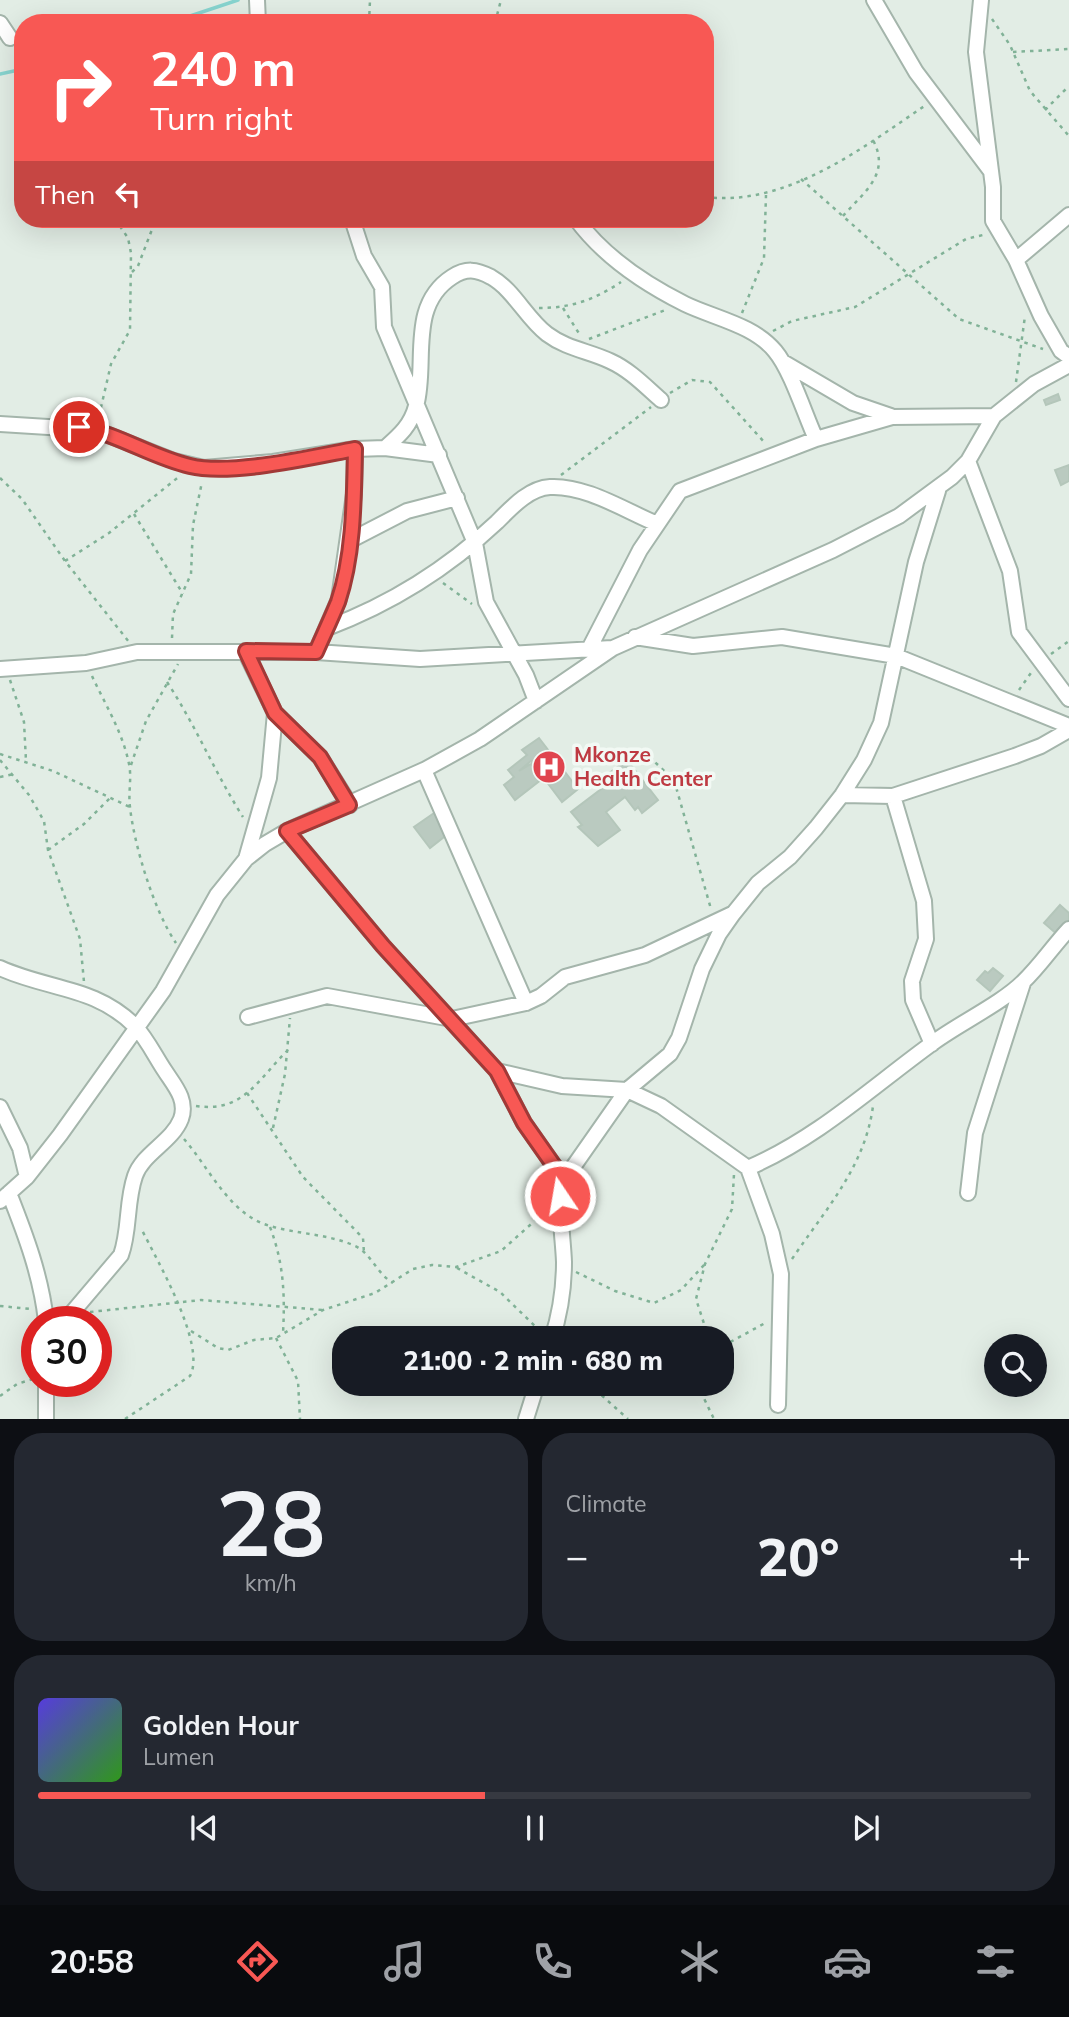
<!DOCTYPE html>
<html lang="en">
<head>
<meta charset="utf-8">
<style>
  body { margin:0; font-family:Mulish,sans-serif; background:#242831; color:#f1f3f6; height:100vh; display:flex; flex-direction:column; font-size:26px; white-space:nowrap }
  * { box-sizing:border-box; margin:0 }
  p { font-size:23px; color:#9ea1a6 }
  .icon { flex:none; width:38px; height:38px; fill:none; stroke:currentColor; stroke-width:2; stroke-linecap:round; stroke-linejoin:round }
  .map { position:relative; height:1419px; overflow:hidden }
  .sheet { display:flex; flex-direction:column; gap:14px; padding:14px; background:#0d0f14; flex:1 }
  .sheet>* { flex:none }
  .guide { position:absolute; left:14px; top:14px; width:700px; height:214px; border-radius:28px; box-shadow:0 7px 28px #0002; background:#f85854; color:#fff; overflow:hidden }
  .buttons { position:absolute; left:984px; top:1334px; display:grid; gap:14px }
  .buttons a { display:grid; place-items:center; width:63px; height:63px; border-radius:50%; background:#171b24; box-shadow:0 7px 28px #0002; font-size:35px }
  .speed { position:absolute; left:21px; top:1306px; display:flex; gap:14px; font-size:35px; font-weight:700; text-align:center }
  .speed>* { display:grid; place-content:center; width:91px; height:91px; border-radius:50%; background:#171b24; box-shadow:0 7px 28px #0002; line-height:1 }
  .speed .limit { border:10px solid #d22; background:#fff; color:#111 }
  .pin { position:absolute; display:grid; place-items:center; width:60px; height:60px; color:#fff; margin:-30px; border:4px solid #fff; border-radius:50%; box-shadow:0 2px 7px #0007 }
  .me { position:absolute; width:77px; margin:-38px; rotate:348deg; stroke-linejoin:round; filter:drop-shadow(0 0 5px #0008) }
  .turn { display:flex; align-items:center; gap:24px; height:147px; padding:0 21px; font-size:32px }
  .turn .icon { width:91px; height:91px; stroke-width:2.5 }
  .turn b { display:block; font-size:49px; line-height:60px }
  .then { display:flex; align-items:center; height:66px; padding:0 21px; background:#0003; gap:14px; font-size:26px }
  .big { font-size:52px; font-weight:800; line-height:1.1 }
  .sheet .card { flex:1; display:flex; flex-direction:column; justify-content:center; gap:10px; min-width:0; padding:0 24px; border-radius:28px; background:#242831 }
  .sheet .dial { align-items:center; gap:0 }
  .dial b { font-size:91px; line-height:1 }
  .song { display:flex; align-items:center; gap:21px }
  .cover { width:84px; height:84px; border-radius:10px; background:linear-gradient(135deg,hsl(250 70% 55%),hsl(110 70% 35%)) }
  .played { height:7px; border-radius:4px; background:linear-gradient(90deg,#f85854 45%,#363941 45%) }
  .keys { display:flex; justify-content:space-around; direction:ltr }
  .heat { display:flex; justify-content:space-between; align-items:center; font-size:38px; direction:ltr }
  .sheet .tiles { flex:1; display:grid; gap:14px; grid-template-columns:1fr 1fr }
  .card:last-child { grid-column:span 2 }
  .trip { position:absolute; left:332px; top:1326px; width:402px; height:70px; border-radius:28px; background:#171b24; box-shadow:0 7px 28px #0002; font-weight:800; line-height:70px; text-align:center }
  .menu { display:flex; height:112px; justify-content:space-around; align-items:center; background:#090b0e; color:#9ea1a6 }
  .menu .icon { width:49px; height:49px }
  .menu .selected { color:#f85854 }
  .menu b { font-size:32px; color:#f1f3f6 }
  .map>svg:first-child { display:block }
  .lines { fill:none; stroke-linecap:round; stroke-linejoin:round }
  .stream { stroke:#87d4cf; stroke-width:3.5 }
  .building { fill:#bacac0; stroke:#b4c6ba; stroke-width:2 }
  .minor-casing { stroke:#a4b5ab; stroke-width:18 }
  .path { stroke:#81b297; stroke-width:2.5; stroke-dasharray:3.5 5; stroke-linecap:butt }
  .minor { stroke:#fff; stroke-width:14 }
  .route-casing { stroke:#a13937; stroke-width:18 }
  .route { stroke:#f85854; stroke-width:12 }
  .labels { text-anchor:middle; stroke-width:7; stroke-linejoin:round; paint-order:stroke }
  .health-label { font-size:21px; font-weight:bold; fill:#be3a42; stroke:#f2f9f4; text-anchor:start }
</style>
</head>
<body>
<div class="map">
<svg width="1069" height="1419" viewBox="0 0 1069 1419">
  <rect width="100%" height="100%" fill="#e2ede5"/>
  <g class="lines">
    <path class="stream" d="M169,23L238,0
      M0,74L23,69"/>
  </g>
  <path class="building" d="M1058,394L1060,400L1046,405L1044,400Z
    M1069,465V481L1061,485L1055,470Z
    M539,738L578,789L562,802L531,761L519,771L531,764L542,779L515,800L504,785L514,777L508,770L527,755L522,750Z
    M627,760L658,800L642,813L638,807L635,810L625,797L606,812L620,830L598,846L578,827L582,825L571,812L613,780L608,774Z
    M434,813L449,833L430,848L414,827Z
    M1060,905L1069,913V922L1058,935L1044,923Z
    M993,968L1003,976L990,991L977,980L985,971L988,973Z"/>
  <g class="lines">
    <defs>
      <path id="minor" d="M257,0L258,23
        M874,0L916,72L990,170
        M981,0L976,52L993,187V221L1016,260L1041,316L1061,351L1069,357
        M0,23L10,38
        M352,219L364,256L382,287L384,327L475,543L486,602L526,675L536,701
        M576,219C604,257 643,283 685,304C714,318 754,325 775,351C791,370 805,415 816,439
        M1016,260L1069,215
        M783,362L853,403L891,416
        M0,424L96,430L174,461L204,468L273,462L355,449L385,448L439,455
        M385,448C400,435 411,425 416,406C428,364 407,306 452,277C466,268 476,269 491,277C514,290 526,318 547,334C567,349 589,351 610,361C630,370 645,386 661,400
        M968,461L1010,571L1019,632L1069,699
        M349,541L407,511L457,498
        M327,628C391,604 447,569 497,522C511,508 529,488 550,487C585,485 624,510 655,523
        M635,637L693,646L782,637L896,656L1069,726
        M589,649L640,550L680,491L816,439L892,417L994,416
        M245,651L275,713L269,778L246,859
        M316,652L339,599L354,494L355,449
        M0,669L86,663L137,652H316L420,659L612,648
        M275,713L320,757L350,805
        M424,770L526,1003
        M842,795L893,796L1015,756L1041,746L1069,730
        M893,796L924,901L926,939L912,981L913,1000L932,1044
        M287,831L383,946L497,1071L524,1123L564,1180
        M0,968C48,990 95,986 135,1026C147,1039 155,1056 165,1071C174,1085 188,1100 181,1119C172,1142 143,1153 135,1176C126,1202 130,1230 121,1255L65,1321
        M248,1017L327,996L452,1019L526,1003L541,996L565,977L645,955L732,914
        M497,1071L562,1086L627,1090L661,1106L748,1168L772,1234L781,1274L778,1405
        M0,1107L20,1148L27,1177
        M748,1168C818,1138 873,1086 934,1042C960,1023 1002,1003 1023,982C1040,966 1053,946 1069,929
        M9,1193C26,1236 41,1276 46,1321
        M968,1193L975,1133L1023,983
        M0,1201L27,1177L60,1135L163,991L217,895L246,859L265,844L287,831L424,770L480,739L613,648L833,550L899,516L952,477L968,461L994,416L1034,384L1069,365
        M552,1339C560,1314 564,1288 564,1262C563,1235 557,1207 564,1180L627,1090L670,1054L679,1038L702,969L719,934L733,914L758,883L790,857L816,828L842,795L864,760L881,723L916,562L938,491
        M46,1419V1381
        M526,1419L537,1384"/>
    </defs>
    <use href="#minor" class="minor-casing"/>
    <path class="path" d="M992,19L1010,45L1030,91L1069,136
      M369,23L370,0
      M495,23L501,0
      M1013,52L1069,49
      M1045,110L1069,86
      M801,179L959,319L1043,349
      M705,197C787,207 862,148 926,105
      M843,216C864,192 891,174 873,140
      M132,272L138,266L156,219
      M539,308C571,308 594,300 621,282
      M563,308L580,335
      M742,313L764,258L766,195
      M773,331L792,321L855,307L966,239L987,234
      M589,339L668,309
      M1016,382L1025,316
      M670,393L692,380L710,382L765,443
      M99,416L111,364L130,330L131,253L128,238L115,219
      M561,475L651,407
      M0,478L22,499L65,561L129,642
      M134,514L183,594
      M65,561L109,533L181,475
      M443,583L472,604
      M172,638L173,614L191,574L193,525L202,482
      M1051,654L1069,641
      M92,676C105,704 123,733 129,764C132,778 128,793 130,807C134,845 154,911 176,943
      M10,680L24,722L26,761
      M167,682C196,726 215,773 243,817
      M1019,690L1033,670
      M643,751L674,780L711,909
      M0,754L53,771L130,807
      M0,760L29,795L44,821L48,850L80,939L84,982
      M131,765L146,721L178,664
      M0,777L14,774
      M48,850L84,824L110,798
      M247,1093L303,1177L363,1238L364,1253
      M196,1106C244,1113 258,1079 289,1049
      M273,1128L285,1074L290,1018
      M184,1139C210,1169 230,1215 270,1226C297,1234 329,1234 355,1246C371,1253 377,1274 393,1283
      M270,1227C284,1264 285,1295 283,1334
      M792,1259C825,1210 865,1167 873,1106
      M457,1268L500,1292L540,1331
      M576,1272L615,1291L654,1303L681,1290L705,1264
      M0,1306L31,1309
      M90,1312L201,1300L323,1310
      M191,1331L218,1348L228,1350L254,1340L276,1338L323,1310L375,1293L413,1269L432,1265L456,1267L501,1251L548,1209
      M276,1338L298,1381L300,1419
      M709,1339L696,1299L705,1264L732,1209L734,1174
      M723,1346L767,1322
      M589,1384L628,1419
      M697,1384L714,1419
      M0,1396L17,1384L33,1379
      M125,1419L190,1376C207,1345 156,1259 141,1228"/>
    <use href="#minor" class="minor"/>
  </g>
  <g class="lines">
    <defs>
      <path id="route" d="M79,427C119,434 151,457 190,466C231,476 312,457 355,449C354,498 354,555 338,602C331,619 323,636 316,652L246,651L275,713L320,757L349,805L287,831L383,946L497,1071L524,1123L564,1180L560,1196"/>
    </defs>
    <use href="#route" class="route-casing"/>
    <use href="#route" class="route"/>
  </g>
  <defs>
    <symbol id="hospital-disc" viewBox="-11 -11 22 22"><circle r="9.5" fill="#e0444e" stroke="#f2f9f4"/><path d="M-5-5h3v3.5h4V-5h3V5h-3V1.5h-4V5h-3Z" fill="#fff"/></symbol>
  </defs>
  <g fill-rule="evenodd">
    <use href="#hospital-disc" x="530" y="748" width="38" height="38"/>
  </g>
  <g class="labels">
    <g class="health-label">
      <text x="574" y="762">Mkonze<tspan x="574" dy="24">Health Center</tspan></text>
    </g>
  </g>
</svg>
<div class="buttons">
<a><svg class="icon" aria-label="search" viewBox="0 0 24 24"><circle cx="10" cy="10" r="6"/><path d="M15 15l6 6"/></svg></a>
</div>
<div class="speed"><div class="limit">30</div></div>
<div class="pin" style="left:79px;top:427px;background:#d93025"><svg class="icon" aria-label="arrive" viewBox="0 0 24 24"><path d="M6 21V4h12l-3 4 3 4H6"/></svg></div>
<svg class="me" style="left:560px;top:1196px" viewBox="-20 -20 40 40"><circle r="17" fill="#f85854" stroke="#fff" stroke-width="3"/><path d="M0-11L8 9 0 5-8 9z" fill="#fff"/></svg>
<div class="trip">21:00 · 2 min · 680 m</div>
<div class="guide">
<div class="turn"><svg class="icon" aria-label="right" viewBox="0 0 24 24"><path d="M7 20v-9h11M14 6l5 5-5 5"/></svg><div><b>240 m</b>Turn right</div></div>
<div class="then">Then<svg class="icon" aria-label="left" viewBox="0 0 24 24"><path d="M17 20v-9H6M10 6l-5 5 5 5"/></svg></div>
</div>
</div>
<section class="sheet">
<div class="tiles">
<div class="card dial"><b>28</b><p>km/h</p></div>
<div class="card"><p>Climate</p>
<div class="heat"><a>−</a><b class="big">20°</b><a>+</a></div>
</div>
<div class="card">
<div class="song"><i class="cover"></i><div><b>Golden Hour</b><p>Lumen</p></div></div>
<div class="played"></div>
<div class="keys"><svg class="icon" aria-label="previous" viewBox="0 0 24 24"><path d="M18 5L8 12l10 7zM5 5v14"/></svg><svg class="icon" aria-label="pause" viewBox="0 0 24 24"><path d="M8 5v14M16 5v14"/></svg><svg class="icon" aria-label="next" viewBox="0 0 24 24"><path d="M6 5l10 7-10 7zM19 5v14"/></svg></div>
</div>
</div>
</section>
<nav class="menu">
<b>20:58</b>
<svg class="icon selected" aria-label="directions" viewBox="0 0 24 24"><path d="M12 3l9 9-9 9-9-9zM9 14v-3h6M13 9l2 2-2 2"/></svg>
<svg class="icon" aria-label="music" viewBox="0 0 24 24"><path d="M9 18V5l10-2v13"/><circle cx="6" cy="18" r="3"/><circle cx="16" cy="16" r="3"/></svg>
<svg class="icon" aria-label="phone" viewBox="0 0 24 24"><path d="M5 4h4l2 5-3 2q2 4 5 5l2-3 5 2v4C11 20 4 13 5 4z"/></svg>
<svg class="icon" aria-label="climate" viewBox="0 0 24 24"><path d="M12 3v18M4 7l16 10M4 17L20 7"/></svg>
<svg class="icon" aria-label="car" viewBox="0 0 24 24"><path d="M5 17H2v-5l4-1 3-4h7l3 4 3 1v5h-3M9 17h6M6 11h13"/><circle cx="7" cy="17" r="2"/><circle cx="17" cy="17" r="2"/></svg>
<svg class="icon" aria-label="filters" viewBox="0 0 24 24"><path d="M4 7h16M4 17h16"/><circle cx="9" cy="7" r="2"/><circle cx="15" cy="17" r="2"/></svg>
</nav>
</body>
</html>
